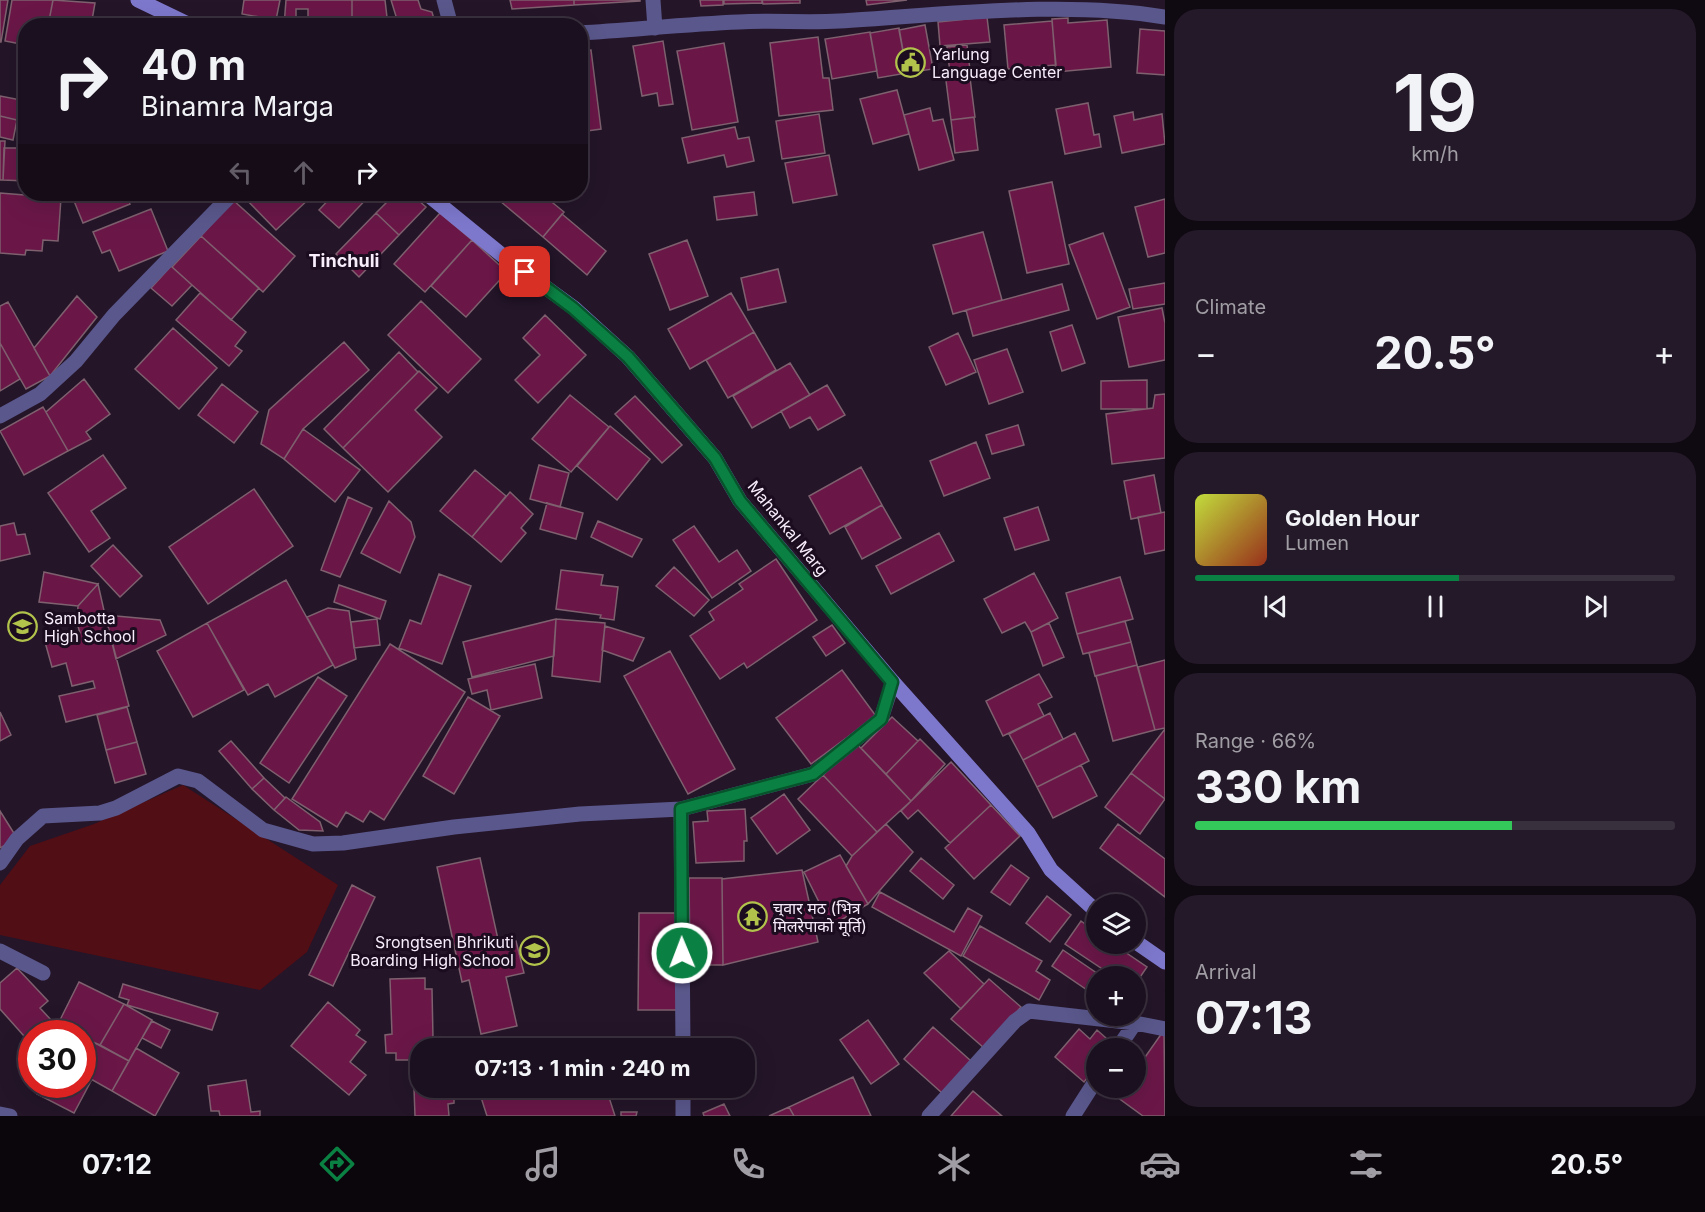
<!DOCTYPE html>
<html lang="en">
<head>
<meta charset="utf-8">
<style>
  body { margin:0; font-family:Inter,"Noto Sans Devanagari",sans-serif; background:#241928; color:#f1f3f6; height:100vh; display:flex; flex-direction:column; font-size:22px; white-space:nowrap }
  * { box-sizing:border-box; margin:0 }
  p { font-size:20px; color:#a09da4 }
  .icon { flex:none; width:33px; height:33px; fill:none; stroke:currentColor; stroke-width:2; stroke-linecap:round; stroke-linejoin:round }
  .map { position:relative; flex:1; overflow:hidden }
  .details { display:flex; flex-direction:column; gap:9px; padding:9px; background:#0f0911; width:540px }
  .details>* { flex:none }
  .guide { position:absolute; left:18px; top:18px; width:570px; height:183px; border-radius:24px; box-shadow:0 6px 24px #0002,0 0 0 2px #39303d; background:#1b101f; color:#f1f3f6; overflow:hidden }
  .controls { position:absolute; left:1086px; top:894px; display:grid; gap:12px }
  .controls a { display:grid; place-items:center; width:60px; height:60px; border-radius:50%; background:#1b101f; box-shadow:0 6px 24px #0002,0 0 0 2px #39303d; font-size:30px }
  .speed { position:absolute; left:18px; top:1020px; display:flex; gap:12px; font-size:30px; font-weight:700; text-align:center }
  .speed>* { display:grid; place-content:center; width:78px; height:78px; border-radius:50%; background:#1b101f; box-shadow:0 6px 24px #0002,0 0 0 2px #39303d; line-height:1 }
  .speed .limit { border:9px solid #d22; background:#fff; color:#111 }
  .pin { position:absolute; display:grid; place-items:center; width:51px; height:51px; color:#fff; margin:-26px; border-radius:12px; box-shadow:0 3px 9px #0006 }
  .me { position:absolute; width:66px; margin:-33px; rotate:359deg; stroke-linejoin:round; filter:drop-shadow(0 0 4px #0008) }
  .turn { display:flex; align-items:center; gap:21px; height:126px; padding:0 24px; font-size:27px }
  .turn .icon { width:78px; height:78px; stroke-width:2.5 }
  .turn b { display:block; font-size:42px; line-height:51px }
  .lanes { display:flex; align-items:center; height:57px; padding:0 24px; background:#0003; justify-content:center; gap:30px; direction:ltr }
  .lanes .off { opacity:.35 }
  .big { font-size:45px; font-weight:700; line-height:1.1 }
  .details .widget { flex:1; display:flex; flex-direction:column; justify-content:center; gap:9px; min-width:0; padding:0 21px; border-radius:24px; background:#241928 }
  .details .dial { align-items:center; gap:0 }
  .dial b { font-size:78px; line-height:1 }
  .song { display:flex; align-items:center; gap:18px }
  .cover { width:72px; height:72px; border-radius:9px; background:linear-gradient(135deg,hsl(70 70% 55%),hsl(10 70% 35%)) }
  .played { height:6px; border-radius:3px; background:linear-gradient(90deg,#0b8043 55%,#39303d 55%) }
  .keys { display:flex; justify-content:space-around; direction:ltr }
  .heat { display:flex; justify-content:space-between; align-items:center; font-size:33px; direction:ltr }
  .charge { height:9px; border-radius:4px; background:linear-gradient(90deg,#34c759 66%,#39303d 0) }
  .trip { position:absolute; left:410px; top:1038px; width:345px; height:60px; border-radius:24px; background:#1b101f; box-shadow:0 6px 24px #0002,0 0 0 2px #39303d; font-weight:700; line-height:60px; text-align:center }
  .dock { display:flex; height:96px; justify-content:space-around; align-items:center; background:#0b060c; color:#a09da4 }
  .dock .icon { width:42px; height:42px }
  .dock .on { color:#0b8043 }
  .dock b { font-size:27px; color:#f1f3f6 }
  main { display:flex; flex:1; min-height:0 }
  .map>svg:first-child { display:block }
  .green { fill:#520e15 }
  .building { fill:#6a1748; stroke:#7e606e; stroke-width:1.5 }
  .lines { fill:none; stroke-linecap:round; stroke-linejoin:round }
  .street { stroke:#5a578c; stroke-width:15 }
  .secondary { stroke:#7e78cd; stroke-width:15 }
  .route-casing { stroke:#07532c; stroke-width:15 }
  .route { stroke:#0b8043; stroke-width:10 }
  .labels { text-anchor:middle; stroke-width:6; stroke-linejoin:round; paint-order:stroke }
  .poi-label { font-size:16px; fill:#f7edfb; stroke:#1b0c1f; text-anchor:start }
  .street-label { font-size:16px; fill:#f7edfb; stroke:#1b0c1f }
  .neighbourhood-label { font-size:18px; font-weight:bold; fill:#f7edfb; stroke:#1b0c1f }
</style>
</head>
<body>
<main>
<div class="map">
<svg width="1165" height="1116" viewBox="0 0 1165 1116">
  <rect width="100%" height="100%" fill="#241529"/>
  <path class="green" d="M183,785L338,885L307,952L260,990L0,935V885L30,846L94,824Z"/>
  <path class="building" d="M0,0H8L1,42H0Z
    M12,0H53L48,26H26V45L5,41Z
    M53,0L95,3L91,26H48Z
    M244,0H280L276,20L242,14Z
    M286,0H352V26H308V9H296V26H284Z
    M352,0H385L388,26H352Z
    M391,0H418L421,9L432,12L436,26H399Z
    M510,0H574V5L512,9Z
    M574,0H640V1L574,5Z
    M700,0H723V5L701,6Z
    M724,0H762V3L724,4Z
    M762,0H800V3L763,4Z
    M866,0H907L867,5Z
    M987,17L990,42L940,46L938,22Z
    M1068,18V23L1107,20L1111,67L1056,72L1052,19Z
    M1052,21L1056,65L1008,69L1004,25Z
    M925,25L933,69L907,73L899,30Z
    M899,28L907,73L878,78L870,33Z
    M1140,29L1165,31V75L1137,73Z
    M870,32L877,71L832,79L825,39Z
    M818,37L823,78H829L833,110L779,116L770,43Z
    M663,41L673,104L659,106L657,93L642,96L633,46Z
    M724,43L738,122L692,130L677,51Z
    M967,45L970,70L950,73L947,47Z
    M591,50L601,129L580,132V51Z
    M969,70L975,117L951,120L945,73Z
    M897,90L909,134L873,144L860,99Z
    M0,96L21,100L17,120L0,116Z
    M1088,103L1094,135L1099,134L1101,147L1065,154L1056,109Z
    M930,108L933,121L943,119L954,160L919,170L904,115Z
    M1133,112L1134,120L1162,114L1165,144L1122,153L1114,116Z
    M819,114L825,153L782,159L776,121Z
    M0,116L17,120L13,140L0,137Z
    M974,117L978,150L955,153L951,120Z
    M735,127L738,139L749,137L754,161L727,167L724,155L688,163L682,138Z
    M0,141H5L3,180H0Z
    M4,148H26V181L3,180Z
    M829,155L837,195L793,203L785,163Z
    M1052,182L1069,264L1027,273L1009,191Z
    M754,192L757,215L717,220L714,197Z
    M0,193L61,198L58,241L43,240L42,251L26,250L25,255L0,253Z
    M79,194H125L130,204L83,223L72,196Z
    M246,194H311L313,195L276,230L243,196Z
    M334,194H371L339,228L319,210Z
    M395,194H411L426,207L399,235L376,213Z
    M496,194H542L564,212L543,237L494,196Z
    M1165,199V253L1148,257L1135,207Z
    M233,200L295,256L263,292L201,236Z
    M151,209L168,251L119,271L110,250L102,253L93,232Z
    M376,213L399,235L359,277L336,254Z
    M440,213L472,240L425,292L394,264Z
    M562,214L606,251L587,275L543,237Z
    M983,232L1002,300L953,314L933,245Z
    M1103,233L1130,307L1097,319L1069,245Z
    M201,236L259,288L231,320L172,267Z
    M472,240L507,272L466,317L431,286Z
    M687,240L708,296L670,310L649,254Z
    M171,266L192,285L172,306L151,288Z
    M778,269L786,302L748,310L741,278Z
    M1165,283V304L1133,309L1129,289Z
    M1062,284L1069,310L973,336L966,310Z
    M200,293L246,332L235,346L242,351L229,366L176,320Z
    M731,293L754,332L690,369L668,329Z
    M77,296L97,317L50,376L34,348Z
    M421,301L481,359L448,393L388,335Z
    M8,302L50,376L26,389L0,343V306Z
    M1162,308L1165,323V360L1129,367L1118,317Z
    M545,315L586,355L538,403L515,380L540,355L523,338Z
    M1072,325L1085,363L1062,371L1050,332Z
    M173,328L217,368L179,409L135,369Z
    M754,332L776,370L728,398L706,360Z
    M958,333L976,372L946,385L929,347Z
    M344,342L369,370L303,429L284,459L261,444L269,410Z
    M0,343L20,379L0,391Z
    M1007,349L1023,392L989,404L974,360Z
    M399,352L418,372L343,448L324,429Z
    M790,363L810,395L752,428L733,396Z
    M419,371L437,388L415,410L442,437L388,492L343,448Z
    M84,379L110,414L86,432L91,439L68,451L46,412Z
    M1147,380V409H1101V381Z
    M222,384L258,412L234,443L198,415Z
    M827,385L845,415L818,430L810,417L790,428L781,411Z
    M1165,394V458L1112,464L1106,414L1153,408L1155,395Z
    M570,395L609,427L571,472L532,439Z
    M635,396L682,445L662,463L615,414Z
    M43,407L68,451L24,475L0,431Z
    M1018,425L1024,445L992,454L986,435Z
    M610,426L650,459L617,500L577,466Z
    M303,429L360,470L335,502L284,459Z
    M976,442L990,478L944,496L930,461Z
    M103,455L126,488L91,511L110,538L89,552L48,493Z
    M539,465L569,473L560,507L530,499Z
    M861,467L882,505L830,534L809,496Z
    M475,470L506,496L472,537L440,511Z
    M1154,475L1161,513L1131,519L1124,481Z
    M254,489L293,546L208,604L169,547Z
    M510,492L533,514L521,528L526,533L501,562L472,537Z
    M348,497L372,508L340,577L321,570Z
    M389,501L411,522L415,537L400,573L361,553Z
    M547,503L583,513L576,539L540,529Z
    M882,505L901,538L862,559L845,527Z
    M1038,507L1049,540L1015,550L1004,518Z
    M1165,512V550L1145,554L1138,517Z
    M598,521L642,539L632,557L591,537Z
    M14,523L17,535L25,534L30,554L0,561V526Z
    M694,526L719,562L737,550L751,571L712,598L673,540Z
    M939,533L954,561L891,594L876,566Z
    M113,545L142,576L120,597L91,566Z
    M776,559L817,620L747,668L744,663L720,679L690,636L714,620L709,612L743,589L739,584Z
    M674,567L709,600L694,616L656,586Z
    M561,570L603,575L601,585L618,587L614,620L600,618L601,615L556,609Z
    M44,572L98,584L78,606L39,602Z
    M1034,573L1058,618L1031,632L1025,622L1002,633L984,599Z
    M439,574L471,586L442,664L399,648L410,620L421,624Z
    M1120,577L1133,619L1077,634L1066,593Z
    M286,580L333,665L275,697L268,684L248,695L207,623Z
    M98,584L105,615L77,623L78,606Z
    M339,585L386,601L380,619L334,602Z
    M328,608L349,611L356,659L335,668L307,617Z
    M105,615L160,620L166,635L116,659Z
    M105,615L129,706L66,722L59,696L95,688L93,681L72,686L66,663L52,667L45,642L80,633L77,623Z
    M377,619L380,645L354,648L351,622Z
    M556,619L554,656L472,677L463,642Z
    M556,619L605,623L600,682L552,676Z
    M1125,621L1131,642L1083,654L1077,634Z
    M207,623L244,690L193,717L157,651Z
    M1049,623L1064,657L1043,666L1031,632Z
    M832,625L845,643L826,656L813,637Z
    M605,626L644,638L633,661L602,650Z
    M1131,642L1137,665L1095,676L1089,653Z
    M390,644L465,692L384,820L370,811L363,822L346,812L337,827L292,799Z
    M670,651L735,769L688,794L624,676Z
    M1165,660V728L1155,730L1138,667Z
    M535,664L542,698L491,710L487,690L472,694L468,679Z
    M1137,665L1155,730L1113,741L1096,676Z
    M842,670L876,716L811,764L776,718Z
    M1039,674L1052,697L1038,704L1044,716L1003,736L986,701Z
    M318,677L347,696L289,783L260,763Z
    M468,697L500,716L454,794L423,776Z
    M127,707L137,742L106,750L97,715Z
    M0,712L11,735L0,741Z
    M1050,713L1063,739L1023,760L1009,734Z
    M892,717L918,741L886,774L861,748Z
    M1165,729V799L1131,773Z
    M1075,733L1089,761L1037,787L1023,760Z
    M920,739L945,764L911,801L886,774Z
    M231,741L264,778L252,789L219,751Z
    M137,742L146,774L115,783L106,750Z
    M856,743L911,801L877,832L823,775Z
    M951,762L991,805L950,843L918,810L908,819L901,811Z
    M1081,765L1097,796L1053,818L1037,787Z
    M1131,773L1165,799L1140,834L1105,807Z
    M823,775L877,832L852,856L798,799Z
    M264,778L285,798L274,810L252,789Z
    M784,794L810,830L777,854L751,818Z
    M286,797L320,822L323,831L299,830L274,810Z
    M991,805L1020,836L974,879L945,848Z
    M745,809L747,841H744V861L696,863L693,822L708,821L707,811Z
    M0,811L17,838L0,848Z
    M886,824L913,852L868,904L846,866L852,856Z
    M1118,824L1165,859V897L1100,848Z
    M840,855L868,904L831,926L804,872Z
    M480,858L499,944L516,941L524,973L506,977L517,1026L481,1034L469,980L462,982L437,867Z
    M921,858L954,885L943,899L910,871Z
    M1011,865L1029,878L1010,905L991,892Z
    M802,870L818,942L723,965L722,879Z
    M689,878H722L723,965H690Z
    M352,885L375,897L333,986L309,975Z
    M880,892L954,932L968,908L982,916L961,956L872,907Z
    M1047,896L1071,915L1050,942L1026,923Z
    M639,913H678L677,1010H638Z
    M1081,921L1096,932V944H1113L1147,967L1136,983V976H1113L1065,944Z
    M980,926L1042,961L1036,971L1050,980L1039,1000L963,956Z
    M1063,950L1101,976H1096V996L1052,966Z
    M949,951L984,984L961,1009L924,973Z
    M17,968L48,1001L40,1008L52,1021L42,1029L46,1034H32V1045L0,1009V983Z
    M425,978V989H432L433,1038H441L442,1048H420V1060H396V1053H386L385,1035L392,1034L390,979Z
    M989,979L1021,1007L984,1048L951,1019Z
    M79,982L124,1004L100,1045L93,1042L83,1063L82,1034H53Z
    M123,984L218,1013L212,1030L127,1005L129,1000L119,997Z
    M328,1002L360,1030L356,1035L366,1042L350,1062L366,1075L349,1095L291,1046Z
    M124,1004L152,1020L129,1061L100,1045Z
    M868,1020L899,1064L871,1084L840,1040Z
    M152,1021L170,1030L161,1048L142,1038Z
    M933,1027L971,1061L942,1093L904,1059Z
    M1079,1029L1090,1039L1097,1030L1115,1046L1113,1048H1096V1067L1084,1082L1055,1057Z
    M1164,1030L1165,1116H1143L1117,1097L1123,1088H1136V1070Z
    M93,1042L129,1061L112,1091L82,1074V1065Z
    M136,1048L179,1073L155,1116L112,1091Z
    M413,1060H420V1088H454V1103L448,1104L449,1116H415Z
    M82,1077L91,1081L74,1113L37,1094L42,1084H82Z
    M853,1077L871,1116H794L789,1107Z
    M246,1080L251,1112L260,1111V1116H220L219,1111H211L208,1086Z
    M478,1088H606L615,1116H487Z
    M973,1091L1002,1116H951Z
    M724,1104L730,1116H704L703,1113Z
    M789,1107L794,1116H769Z
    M621,1112H637L636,1116H621Z"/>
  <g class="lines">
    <path class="street" d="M444,0L451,26
      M653,0L655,28
      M580,33C633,30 686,24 739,22C773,20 806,23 839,21C944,15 1063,0 1165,17
      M0,416L40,394L76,361L114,315L232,194
      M681,809L683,1048
      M0,863L17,839L43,816L100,813L116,808L178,776L198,781L263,830L313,844L343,843L454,827L580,814L681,809L813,774L881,719L893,682
      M0,951L43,973
      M1118,1048L1135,1023
      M0,1114L10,1116
      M683,1116V1088
      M929,1116L1015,1021L1029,1011L1135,1023L1165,1029
      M1073,1116L1096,1080"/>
    <path class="secondary" d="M138,0L192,26
      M427,194L508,260L574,308L628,357L715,458L740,501L893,682L1028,833L1051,870L1096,911
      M1136,942L1165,962"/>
  </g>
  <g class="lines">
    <defs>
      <path id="route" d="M525,272L573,308L628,357L715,458L740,501L892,682L881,719L813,774L681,809L682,953"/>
    </defs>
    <use href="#route" class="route-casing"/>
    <use href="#route" class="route"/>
  </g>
  <defs>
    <symbol id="civic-ring" viewBox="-11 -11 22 22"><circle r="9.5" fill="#1b0c1f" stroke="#b2c34c" stroke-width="1.5"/><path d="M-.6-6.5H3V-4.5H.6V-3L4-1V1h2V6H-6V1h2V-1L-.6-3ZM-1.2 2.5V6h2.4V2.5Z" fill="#b2c34c"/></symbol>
    <symbol id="school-ring" viewBox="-11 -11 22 22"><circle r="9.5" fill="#1b0c1f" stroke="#b2c34c" stroke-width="1.5"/><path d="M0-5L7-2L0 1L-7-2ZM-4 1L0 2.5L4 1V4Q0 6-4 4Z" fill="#b2c34c"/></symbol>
    <symbol id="temple-ring" viewBox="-11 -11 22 22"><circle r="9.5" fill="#1b0c1f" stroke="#b2c34c" stroke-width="1.5"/><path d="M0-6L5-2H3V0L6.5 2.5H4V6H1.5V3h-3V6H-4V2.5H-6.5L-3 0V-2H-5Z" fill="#b2c34c"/></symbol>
  </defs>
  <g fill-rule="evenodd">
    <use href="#civic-ring" x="894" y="46" width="33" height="33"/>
    <use href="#school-ring" x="6" y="610" width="33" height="33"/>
    <use href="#temple-ring" x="736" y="900" width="33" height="33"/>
    <use href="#school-ring" x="518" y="934" width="33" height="33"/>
  </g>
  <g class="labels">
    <g class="poi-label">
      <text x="932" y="60">Yarlung<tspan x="932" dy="18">Language Center</tspan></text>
      <text x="44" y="624">Sambotta<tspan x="44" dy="18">High School</tspan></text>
      <text x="773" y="914">चुवार मठ (भित्र<tspan x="773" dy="18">मिलरेपाको मूर्ति)</tspan></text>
      <text x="514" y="948" text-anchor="end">Srongtsen Bhrikuti<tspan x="514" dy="18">Boarding High School</tspan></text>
    </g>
    <g class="street-label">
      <text transform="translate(788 528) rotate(51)" y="6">Mahankal Marg</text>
    </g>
    <g class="neighbourhood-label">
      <text x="344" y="267">Tinchuli</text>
    </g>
  </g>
</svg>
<div class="controls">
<a><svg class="icon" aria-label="layers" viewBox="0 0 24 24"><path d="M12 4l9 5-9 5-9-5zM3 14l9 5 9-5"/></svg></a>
<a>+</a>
<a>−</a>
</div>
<div class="speed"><div class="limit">30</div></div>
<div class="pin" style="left:525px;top:272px;background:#d93025"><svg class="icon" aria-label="arrive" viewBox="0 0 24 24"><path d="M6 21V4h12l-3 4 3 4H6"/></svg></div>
<svg class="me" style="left:682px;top:953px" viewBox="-20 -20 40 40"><circle r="17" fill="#0b8043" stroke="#fff" stroke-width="3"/><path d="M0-11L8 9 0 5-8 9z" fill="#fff"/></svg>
<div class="trip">07:13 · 1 min · 240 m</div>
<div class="guide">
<div class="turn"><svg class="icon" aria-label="right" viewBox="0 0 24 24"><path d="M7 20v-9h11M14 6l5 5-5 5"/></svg><div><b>40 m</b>Binamra Marga</div></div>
<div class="lanes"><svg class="icon off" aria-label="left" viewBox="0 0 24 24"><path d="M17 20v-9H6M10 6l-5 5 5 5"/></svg><svg class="icon off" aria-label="ahead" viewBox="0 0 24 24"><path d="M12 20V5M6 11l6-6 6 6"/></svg><svg class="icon" aria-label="right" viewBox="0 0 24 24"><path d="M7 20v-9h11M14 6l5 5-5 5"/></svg></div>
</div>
</div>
<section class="details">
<div class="widget dial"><b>19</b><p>km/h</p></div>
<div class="widget"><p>Climate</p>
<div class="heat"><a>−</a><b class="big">20.5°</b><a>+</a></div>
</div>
<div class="widget">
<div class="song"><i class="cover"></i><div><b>Golden Hour</b><p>Lumen</p></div></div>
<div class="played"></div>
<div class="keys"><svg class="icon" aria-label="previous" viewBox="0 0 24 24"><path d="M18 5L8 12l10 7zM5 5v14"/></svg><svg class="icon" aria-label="pause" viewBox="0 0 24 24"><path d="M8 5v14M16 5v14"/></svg><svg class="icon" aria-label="next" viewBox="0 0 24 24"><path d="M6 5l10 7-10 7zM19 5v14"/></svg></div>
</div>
<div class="widget"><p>Range · 66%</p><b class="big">330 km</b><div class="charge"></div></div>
<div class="widget"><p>Arrival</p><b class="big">07:13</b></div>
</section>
</main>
<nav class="dock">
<b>07:12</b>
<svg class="icon on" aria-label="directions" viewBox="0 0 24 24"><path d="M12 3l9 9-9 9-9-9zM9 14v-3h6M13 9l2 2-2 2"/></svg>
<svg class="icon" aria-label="music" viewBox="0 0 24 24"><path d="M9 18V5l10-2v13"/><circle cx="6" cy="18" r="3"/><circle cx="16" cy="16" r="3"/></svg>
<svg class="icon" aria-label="phone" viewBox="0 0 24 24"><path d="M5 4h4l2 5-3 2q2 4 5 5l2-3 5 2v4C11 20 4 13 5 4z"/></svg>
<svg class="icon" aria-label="climate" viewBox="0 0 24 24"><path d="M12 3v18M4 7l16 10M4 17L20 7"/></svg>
<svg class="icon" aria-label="car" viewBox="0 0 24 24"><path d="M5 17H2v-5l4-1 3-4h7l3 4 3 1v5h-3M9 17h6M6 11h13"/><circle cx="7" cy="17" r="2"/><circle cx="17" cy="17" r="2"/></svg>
<svg class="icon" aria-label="filters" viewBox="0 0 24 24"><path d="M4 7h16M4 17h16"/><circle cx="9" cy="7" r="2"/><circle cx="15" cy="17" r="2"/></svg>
<b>20.5°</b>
</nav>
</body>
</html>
